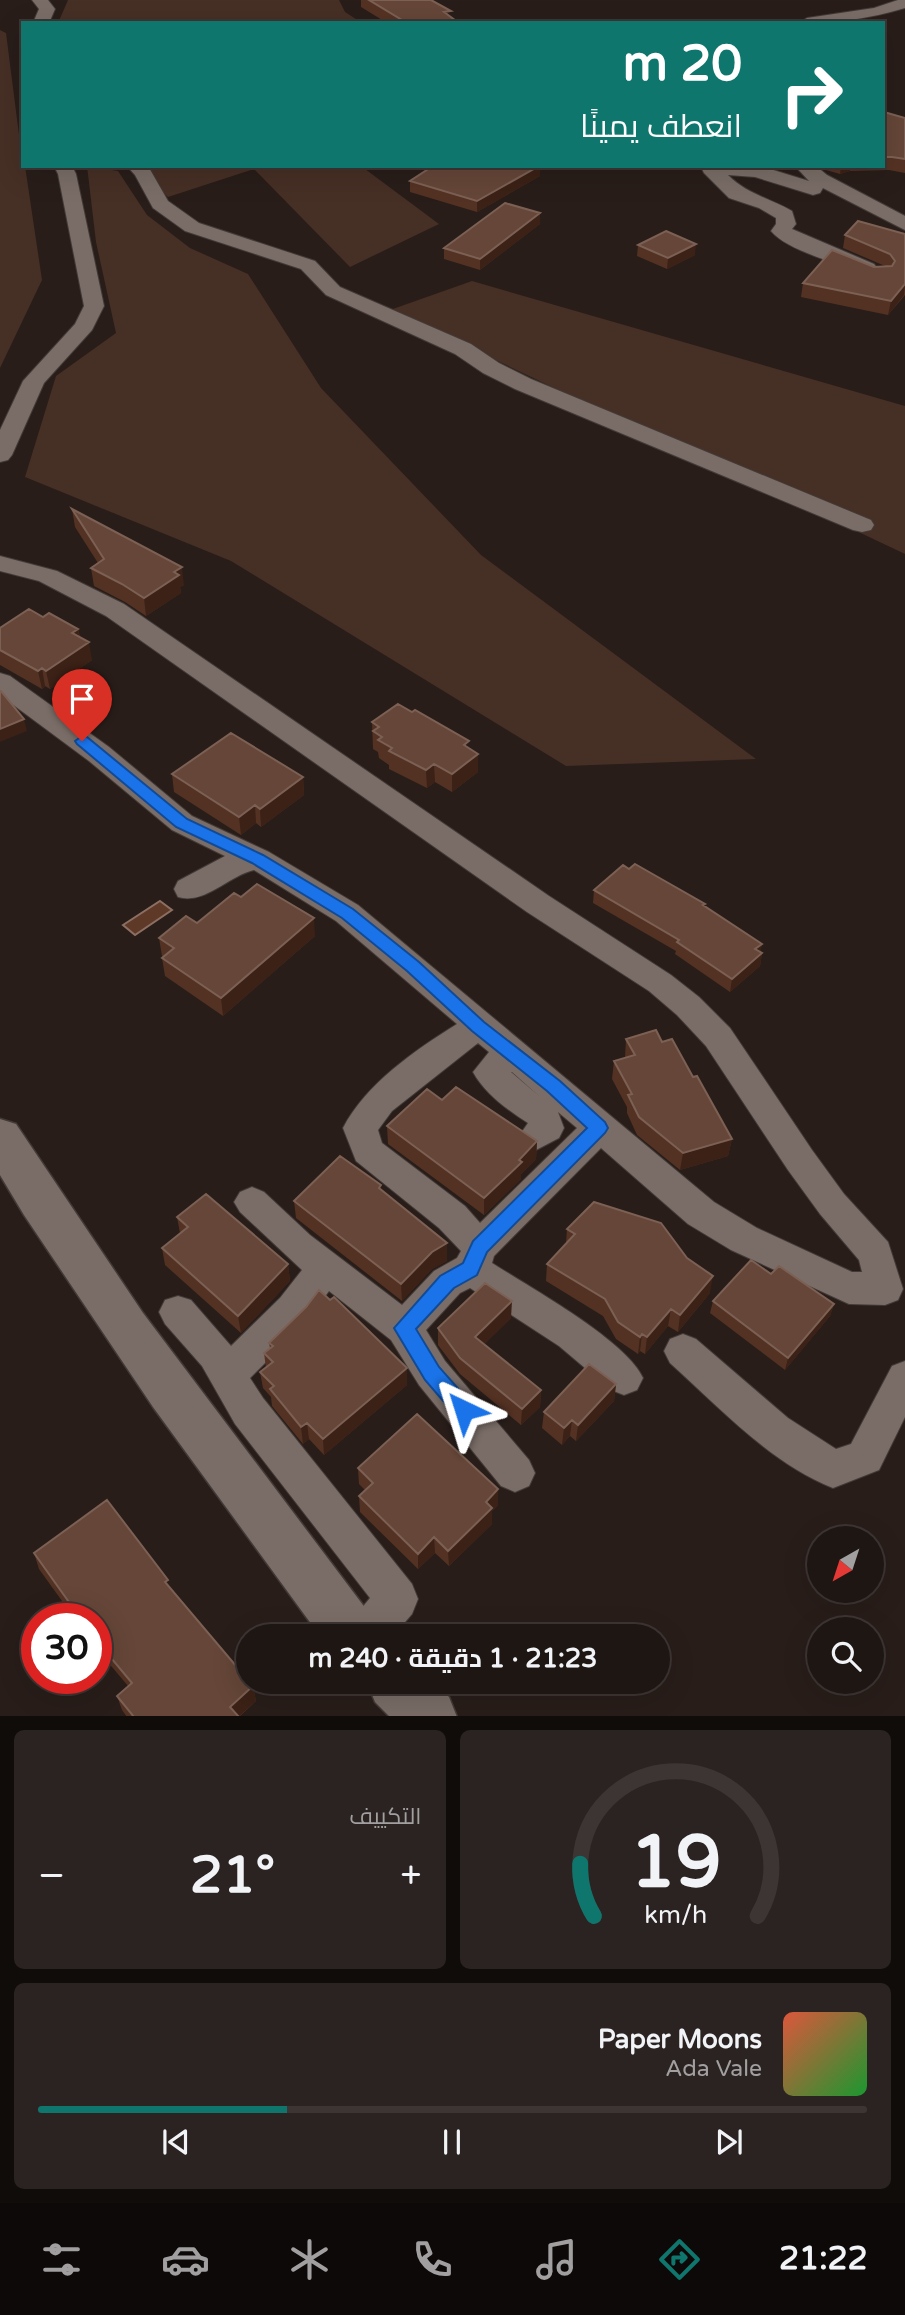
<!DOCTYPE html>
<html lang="ar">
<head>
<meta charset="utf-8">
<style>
  body { margin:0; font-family:"Varela Round",Cairo,sans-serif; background:#2b2321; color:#f1f3f6; direction:rtl; height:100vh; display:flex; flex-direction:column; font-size:26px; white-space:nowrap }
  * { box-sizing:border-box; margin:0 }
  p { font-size:23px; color:#a19fa0 }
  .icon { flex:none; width:38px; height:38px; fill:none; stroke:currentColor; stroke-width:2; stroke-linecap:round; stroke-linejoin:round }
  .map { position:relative; height:1716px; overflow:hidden; direction:ltr }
  .panel { display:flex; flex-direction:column; gap:14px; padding:14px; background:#100c0a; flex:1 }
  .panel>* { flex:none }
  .top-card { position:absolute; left:21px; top:21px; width:864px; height:147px; border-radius:0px; box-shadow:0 7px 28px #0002,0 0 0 2px #3c3533; direction:rtl; background:#0f766e; color:#fff; overflow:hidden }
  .needle { width:46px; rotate:219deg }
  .controls { position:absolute; left:807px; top:1526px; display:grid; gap:14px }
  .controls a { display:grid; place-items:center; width:77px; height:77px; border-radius:50%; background:#1e1613; box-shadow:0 7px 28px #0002,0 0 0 2px #3c3533; font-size:35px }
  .speed { position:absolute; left:21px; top:1603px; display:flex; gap:14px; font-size:35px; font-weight:700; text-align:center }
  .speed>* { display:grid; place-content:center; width:91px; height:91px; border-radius:50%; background:#1e1613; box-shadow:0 7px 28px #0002,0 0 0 2px #3c3533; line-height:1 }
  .speed .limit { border:10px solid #d22; background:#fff; color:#111 }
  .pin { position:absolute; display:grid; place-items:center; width:60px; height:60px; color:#fff; margin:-72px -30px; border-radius:50% 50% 50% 0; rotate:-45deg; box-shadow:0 0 7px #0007 }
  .pin .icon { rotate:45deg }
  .me { position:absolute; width:77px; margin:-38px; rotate:319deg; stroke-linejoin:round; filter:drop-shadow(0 0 5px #0008) }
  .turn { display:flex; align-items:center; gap:24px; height:147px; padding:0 28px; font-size:32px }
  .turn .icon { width:91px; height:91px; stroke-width:2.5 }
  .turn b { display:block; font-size:49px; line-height:60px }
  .big { font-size:52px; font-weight:700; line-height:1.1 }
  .panel .card { flex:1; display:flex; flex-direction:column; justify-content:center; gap:10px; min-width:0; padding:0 24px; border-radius:10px; background:#2b2321 }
  .panel .dial { align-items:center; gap:0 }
  .dial svg { height:182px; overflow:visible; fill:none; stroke:#3c3533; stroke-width:7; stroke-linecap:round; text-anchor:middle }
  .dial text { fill:#f1f3f6; stroke:none }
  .song { display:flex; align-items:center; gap:21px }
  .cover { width:84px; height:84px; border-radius:10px; background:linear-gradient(135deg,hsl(10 70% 55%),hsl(130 70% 35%)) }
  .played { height:7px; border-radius:4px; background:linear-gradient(90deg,#0f766e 30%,#3c3533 30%) }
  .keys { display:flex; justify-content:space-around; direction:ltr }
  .heat { display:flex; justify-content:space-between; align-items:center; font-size:38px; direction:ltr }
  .panel .tiles { flex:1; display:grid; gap:14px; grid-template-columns:1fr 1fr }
  .card:last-child { grid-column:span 2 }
  .trip { position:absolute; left:236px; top:1624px; width:434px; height:70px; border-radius:35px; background:#1e1613; box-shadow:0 7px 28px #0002,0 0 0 2px #3c3533; font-weight:700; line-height:70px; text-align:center; direction:rtl }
  .dock { display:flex; height:112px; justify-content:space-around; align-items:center; background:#0c0908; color:#a19fa0 }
  .dock .icon { width:49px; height:49px }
  .dock .selected { color:#0f766e }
  .dock b { font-size:32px; color:#f1f3f6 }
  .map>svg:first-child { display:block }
  .green { fill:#462f25 }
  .water { fill:#5f3928; stroke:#8c6f62; stroke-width:2 }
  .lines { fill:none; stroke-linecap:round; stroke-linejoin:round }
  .minor-casing { stroke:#433a37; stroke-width:2 }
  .secondary-casing { stroke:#433a37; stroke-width:3 }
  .minor { fill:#7a6d67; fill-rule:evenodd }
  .secondary { fill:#7a6d67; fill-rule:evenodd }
  .wall { fill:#543223 }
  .shaded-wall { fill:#3b2116 }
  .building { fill:#654638; stroke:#7c6054; stroke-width:2 }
  .route { fill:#1a73e8; stroke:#114b97; stroke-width:2 }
</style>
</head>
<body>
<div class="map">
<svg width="905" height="1717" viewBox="0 0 905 1717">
  <rect width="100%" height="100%" fill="#281d19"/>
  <path class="green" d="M68,0H339L345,12L362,23H58Z
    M0,30L6,33L23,166H25L42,280L0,368Z
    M87,166L118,171L147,215L190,248L248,274L321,388L481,555L756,759L566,766L231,561L25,477L56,376L116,333L96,242Z
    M136,166H361L439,224L350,267L254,169L168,197Z
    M472,281L905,406V554L390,310Z"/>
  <path class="water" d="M160,901L172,910L135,935L123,925Z"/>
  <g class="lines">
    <defs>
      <path id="minor" d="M32,0H48L55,9L49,23H33L39,9Z
        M898,0H905V8C869,19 836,23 799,23L807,18L874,8Z
        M54,166H72L76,174L104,306L92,330L44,383L12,455L8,460L0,462V430L23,381L75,324L84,306L58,174Z
        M127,166H148L168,201L199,223L315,261L340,287L471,344L499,363L531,379L871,520L874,525L871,530L862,532L853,530L515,389L483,373L455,354L326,295L301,269L185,231L153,208L135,175Z
        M704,166H760L809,181L795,166H816L827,175L905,216V230L823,188L820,193L813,195L755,177L728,175C747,194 769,198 792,211L796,224L792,229L874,264L877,268L874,272H860C837,263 786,250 771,231L776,224V218L759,208L729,198L704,173L702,169Z
        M0,556L57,571L124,604L549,896L671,975L699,997L730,1028L812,1150L844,1194L888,1242L903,1289L898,1300L885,1305L849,1304L731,1250L688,1224L601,1148L494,1256L492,1263C529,1287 626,1340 643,1378L637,1390L624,1395L611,1390L559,1346L470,1288L460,1293L426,1330L445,1361L529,1460L535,1473L529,1486L515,1492L501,1486L419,1385L391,1340L329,1291L306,1322L250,1378L263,1398L412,1584L418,1599L412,1614L393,1636H345L351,1621L370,1598L235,1424L202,1366L165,1324L159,1312L165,1300L178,1296L191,1300L231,1346L280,1298L302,1270L240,1212L234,1202L240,1192L252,1187L264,1192L310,1235L402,1305L434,1271L457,1258L461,1251L439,1228L356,1161L343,1128C366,1084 415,1050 457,1024L336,921L254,870C228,876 205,905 178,897L174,889L178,881L225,856L172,830L89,761L0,695V673L10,676L109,747L192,816L269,852L358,905L714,1202L757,1228L852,1272H862L859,1260L820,1214L788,1170L706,1046L677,1015L649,991L527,912L106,616L39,581L0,571ZM478,1043L489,1052L473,1072C485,1094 508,1110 528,1123L519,1136L524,1146L536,1150L559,1138L564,1128L558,1112L577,1128L480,1223L465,1206L382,1143L378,1130L392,1111ZM511,1072H512L539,1096Z
        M683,1334L696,1339L788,1418L836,1449L851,1444L892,1366L905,1361V1417L879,1470L833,1488C770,1463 719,1407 670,1363L664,1351L670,1339Z"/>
      <path id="secondary" d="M0,1119L16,1124L143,1313L372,1617L380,1636H320L153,1407L24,1215L0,1175Z
        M367,1682H434L449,1697L457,1717H390L375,1702Z"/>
    </defs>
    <use href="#minor" class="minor-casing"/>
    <use href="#secondary" class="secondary-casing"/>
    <use href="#minor" class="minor"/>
    <use href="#secondary" class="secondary"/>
  </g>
  <path class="wall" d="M361,0H431L459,23H387L361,7Z
    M884,112L905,118V173L889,170L850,171L840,174L826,170L824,166H884Z
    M475,166H540V176L477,212L410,192V181L470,169Z
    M540,213V224L480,270L444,259V248Z
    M905,234V295L888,315L801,297L803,283L874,267L885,266L843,248L845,235Z
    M638,245L695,255L667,269L637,256Z
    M72,509L184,585L180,587L181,593L146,616L125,602L94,586L91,568L98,563L75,527Z
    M43,617L78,629L80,637L92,660L50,689L45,686L42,689L0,665V628Z
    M372,722L469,749L478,772L452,792L435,782L427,788L389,769V765L379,758L378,752L373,749Z
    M172,774L303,777L304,795L261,827L256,823L241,835L174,792Z
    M629,869L705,904L704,906L762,944L760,952L762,953L760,966L730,992L675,954L676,951L593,903L594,890Z
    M241,897L315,936L223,1016L165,976L162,958L163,957L162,956L159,938L197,923Z
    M626,1039L662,1042L693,1077L732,1139L728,1156L680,1170L637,1135L627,1113V1107L612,1079L614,1061L625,1058Z
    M442,1100L537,1141L536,1159L521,1174V1179L484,1215L388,1144L387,1126Z
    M382,1191L447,1243V1261L432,1269L402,1301L296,1218L294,1201Z
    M177,1217L288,1264L290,1281L241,1333L165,1265L162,1248L180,1233Z
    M567,1229L710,1293L678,1332L668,1326L645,1354L640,1351L638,1354L616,1339L603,1316L546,1281L547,1264L566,1243Z
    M713,1301L834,1304L830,1316L785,1370L710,1313Z
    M511,1318L484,1344L541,1390L540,1407L521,1425L460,1374L438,1345V1328Z
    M269,1343L407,1368V1385L324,1455L309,1439L303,1444L272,1406L271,1397L263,1388L260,1372L266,1368L264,1353L270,1348Z
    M616,1384L614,1401L576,1441L570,1436L562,1445L542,1428L544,1412Z
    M358,1468L498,1489V1505L492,1511V1524L449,1566L435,1553L418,1569L360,1512L359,1496L365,1490L359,1484Z
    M34,1553L169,1586L253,1686L256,1701L239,1717H127L122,1710L117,1696L128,1686L96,1648V1619H75L39,1569Z"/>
  <path class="shaded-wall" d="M539,166H540V176L477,212V201Z
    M841,166H851L850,171L840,174Z
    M540,213V224L480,270V259Z
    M696,244L695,255L667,269L668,258Z
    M905,284L904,295L888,315L891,301Z
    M182,567L184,585L180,587L181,593L146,616L144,598L174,572Z
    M78,629L81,646L72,633Z
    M89,642L92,660L50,689L46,671Z
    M42,668L45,686L42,689L38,671Z
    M24,719L27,731L0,742V729Z
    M478,754V772L452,792V774Z
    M434,764L435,782L427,788L426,770Z
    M303,777L304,795L261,827L260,809Z
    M255,805L256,823L241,835L239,817Z
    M314,918L315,936L223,1016L221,998Z
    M762,944L760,955L762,953L760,966L730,992L732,979L755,949Z
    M732,1139L728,1156L680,1170L683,1153Z
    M537,1141L536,1159L521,1174V1179L484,1215V1198Z
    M447,1243V1261L432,1269L402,1301L401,1284L432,1252Z
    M288,1264L290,1281L241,1333L238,1316Z
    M713,1276L710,1293L678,1332L680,1315Z
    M512,1301L511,1318L475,1354V1337Z
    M834,1304L830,1316L785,1370L788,1358Z
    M671,1309L668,1326L645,1354L647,1337Z
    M642,1334L640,1351L638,1354L640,1337Z
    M407,1368V1385L324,1455L323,1439Z
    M616,1384L614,1401L576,1441L578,1425Z
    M541,1390L540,1407L521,1425L522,1409Z
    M572,1420L570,1436L562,1445L564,1428Z
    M307,1423L309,1439L303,1444L301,1427Z
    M498,1489V1505L492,1511V1524L449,1566L448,1551L486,1502Z
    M434,1537L435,1553L418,1569V1554Z
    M253,1686L256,1701L238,1717L230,1707Z"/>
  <path class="building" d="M369,0H431L451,11L444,12L459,23H407Z
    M884,112L905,118V159L892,157H884Z
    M433,166H462L470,169L475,166H539L477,201L410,181Z
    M505,203L540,213L480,259L444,248Z
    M858,221L905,234V284L891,301L803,283L832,250L874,267L892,266L895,261L890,254L845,235Z
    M666,231L696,244L668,258L638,245Z
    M72,509L182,567L174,572L179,575L144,598L122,584L91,568L104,559Z
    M29,609L43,617L49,613L78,629L72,633L89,642L46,671L42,668L38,671L0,650V628Z
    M0,691H1L24,719L0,729Z
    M398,704L412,712L415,710L469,741L464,745L478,754L452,774L434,764L426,770L389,751L392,748L378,740L382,737L373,731L379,727L372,722Z
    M231,733L303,777L260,809L255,805L239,817L172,774Z
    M635,864L705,904L703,905L762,944L755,949L762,953L732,979L677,942L679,940L594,890L623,865L629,869Z
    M257,884L314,918L221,998L162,958L174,948L159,938L186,916L197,923L234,893L241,897Z
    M656,1030L662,1042L672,1039L693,1077L697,1076L732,1139L683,1153L639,1117L628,1095L632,1094L614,1061L635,1055L626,1039Z
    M456,1087L537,1141L519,1160L522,1162L484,1198L387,1126L427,1089L442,1100Z
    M340,1156L381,1185L379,1188L447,1243L432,1252L401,1284L294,1201Z
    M206,1194L288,1264L238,1316L162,1248L188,1227L177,1217Z
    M594,1202L661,1223L687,1258L713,1276L680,1315L671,1309L647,1337L642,1334L640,1337L618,1322L605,1299L547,1264L575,1234L567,1229Z
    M751,1260L771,1274L779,1266L834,1304L788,1358L713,1301Z
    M485,1283L512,1301L475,1337L541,1390L522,1409L460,1358L438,1328Z
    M319,1290L330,1300L334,1297L407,1368L323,1439L307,1423L301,1427L270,1389L274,1386L260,1372L273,1362L264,1353L273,1346L269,1343L306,1307Z
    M589,1364L616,1384L578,1425L572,1420L564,1428L544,1412Z
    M417,1414L498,1489L486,1502L492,1508L448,1551L434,1537L418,1554L359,1496L373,1483L358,1468Z
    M107,1500L168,1580L165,1582L253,1686L230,1707L239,1717H134L117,1696L132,1683L96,1640V1619H81L34,1553Z"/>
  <path class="route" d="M82,736L87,737L187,819L263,855L353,909L419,962L484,1022L560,1081L605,1122L608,1128L605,1133L487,1252L477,1275L454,1288L416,1329L439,1367L471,1403L474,1410L471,1417L464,1419L457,1417L425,1380L394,1328L440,1276L463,1263L473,1241L587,1128L547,1091L472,1031L407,971L342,918L252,863L176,827L77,744L75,741Z"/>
</svg>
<div class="controls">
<a><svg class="needle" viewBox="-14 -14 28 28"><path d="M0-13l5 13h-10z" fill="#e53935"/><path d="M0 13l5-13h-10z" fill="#a19fa0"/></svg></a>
<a><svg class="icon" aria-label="search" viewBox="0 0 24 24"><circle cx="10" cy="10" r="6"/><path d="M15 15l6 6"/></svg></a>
</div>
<div class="speed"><div class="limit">30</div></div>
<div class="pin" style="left:82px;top:741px;background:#d93025"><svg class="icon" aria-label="arrive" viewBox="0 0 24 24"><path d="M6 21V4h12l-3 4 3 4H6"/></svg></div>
<svg class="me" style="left:464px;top:1410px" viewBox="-20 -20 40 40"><path d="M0-17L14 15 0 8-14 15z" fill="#1a73e8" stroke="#fff" stroke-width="4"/></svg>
<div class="trip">21:23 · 1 دقيقة · 240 m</div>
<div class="top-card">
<div class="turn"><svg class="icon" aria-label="right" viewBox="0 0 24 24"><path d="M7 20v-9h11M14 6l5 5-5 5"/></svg><div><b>20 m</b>انعطف يمينًا</div></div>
</div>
</div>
<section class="panel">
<div class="tiles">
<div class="card dial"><svg viewBox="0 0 100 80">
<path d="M14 69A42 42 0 1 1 86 69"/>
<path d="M14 69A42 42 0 0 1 8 46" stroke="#0f766e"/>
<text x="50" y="56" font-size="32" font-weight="700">19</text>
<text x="50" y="72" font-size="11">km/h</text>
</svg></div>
<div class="card"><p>التكييف</p>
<div class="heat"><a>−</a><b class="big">21°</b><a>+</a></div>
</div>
<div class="card">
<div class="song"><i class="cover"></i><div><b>Paper Moons</b><p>Ada Vale</p></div></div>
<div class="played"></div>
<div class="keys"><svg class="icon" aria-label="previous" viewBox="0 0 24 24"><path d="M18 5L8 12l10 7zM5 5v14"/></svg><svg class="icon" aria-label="pause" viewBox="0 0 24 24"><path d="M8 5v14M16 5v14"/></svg><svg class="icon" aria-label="next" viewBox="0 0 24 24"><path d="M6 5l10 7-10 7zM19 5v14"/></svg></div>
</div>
</div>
</section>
<nav class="dock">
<b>21:22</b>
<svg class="icon selected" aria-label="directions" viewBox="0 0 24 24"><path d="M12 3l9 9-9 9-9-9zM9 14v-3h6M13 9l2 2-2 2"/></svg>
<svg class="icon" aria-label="music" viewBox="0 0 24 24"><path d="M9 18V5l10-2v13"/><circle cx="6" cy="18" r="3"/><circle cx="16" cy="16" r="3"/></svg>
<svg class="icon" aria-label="phone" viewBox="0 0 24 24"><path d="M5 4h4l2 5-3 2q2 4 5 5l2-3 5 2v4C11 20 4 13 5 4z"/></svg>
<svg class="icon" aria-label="climate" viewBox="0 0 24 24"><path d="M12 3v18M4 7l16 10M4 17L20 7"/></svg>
<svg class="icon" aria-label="car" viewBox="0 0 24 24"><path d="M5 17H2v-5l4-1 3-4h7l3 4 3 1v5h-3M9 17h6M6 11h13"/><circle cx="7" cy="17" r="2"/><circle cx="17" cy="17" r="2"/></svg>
<svg class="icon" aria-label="filters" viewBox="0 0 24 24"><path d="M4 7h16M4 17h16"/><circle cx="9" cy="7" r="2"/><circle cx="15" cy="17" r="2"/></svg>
</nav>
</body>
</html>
